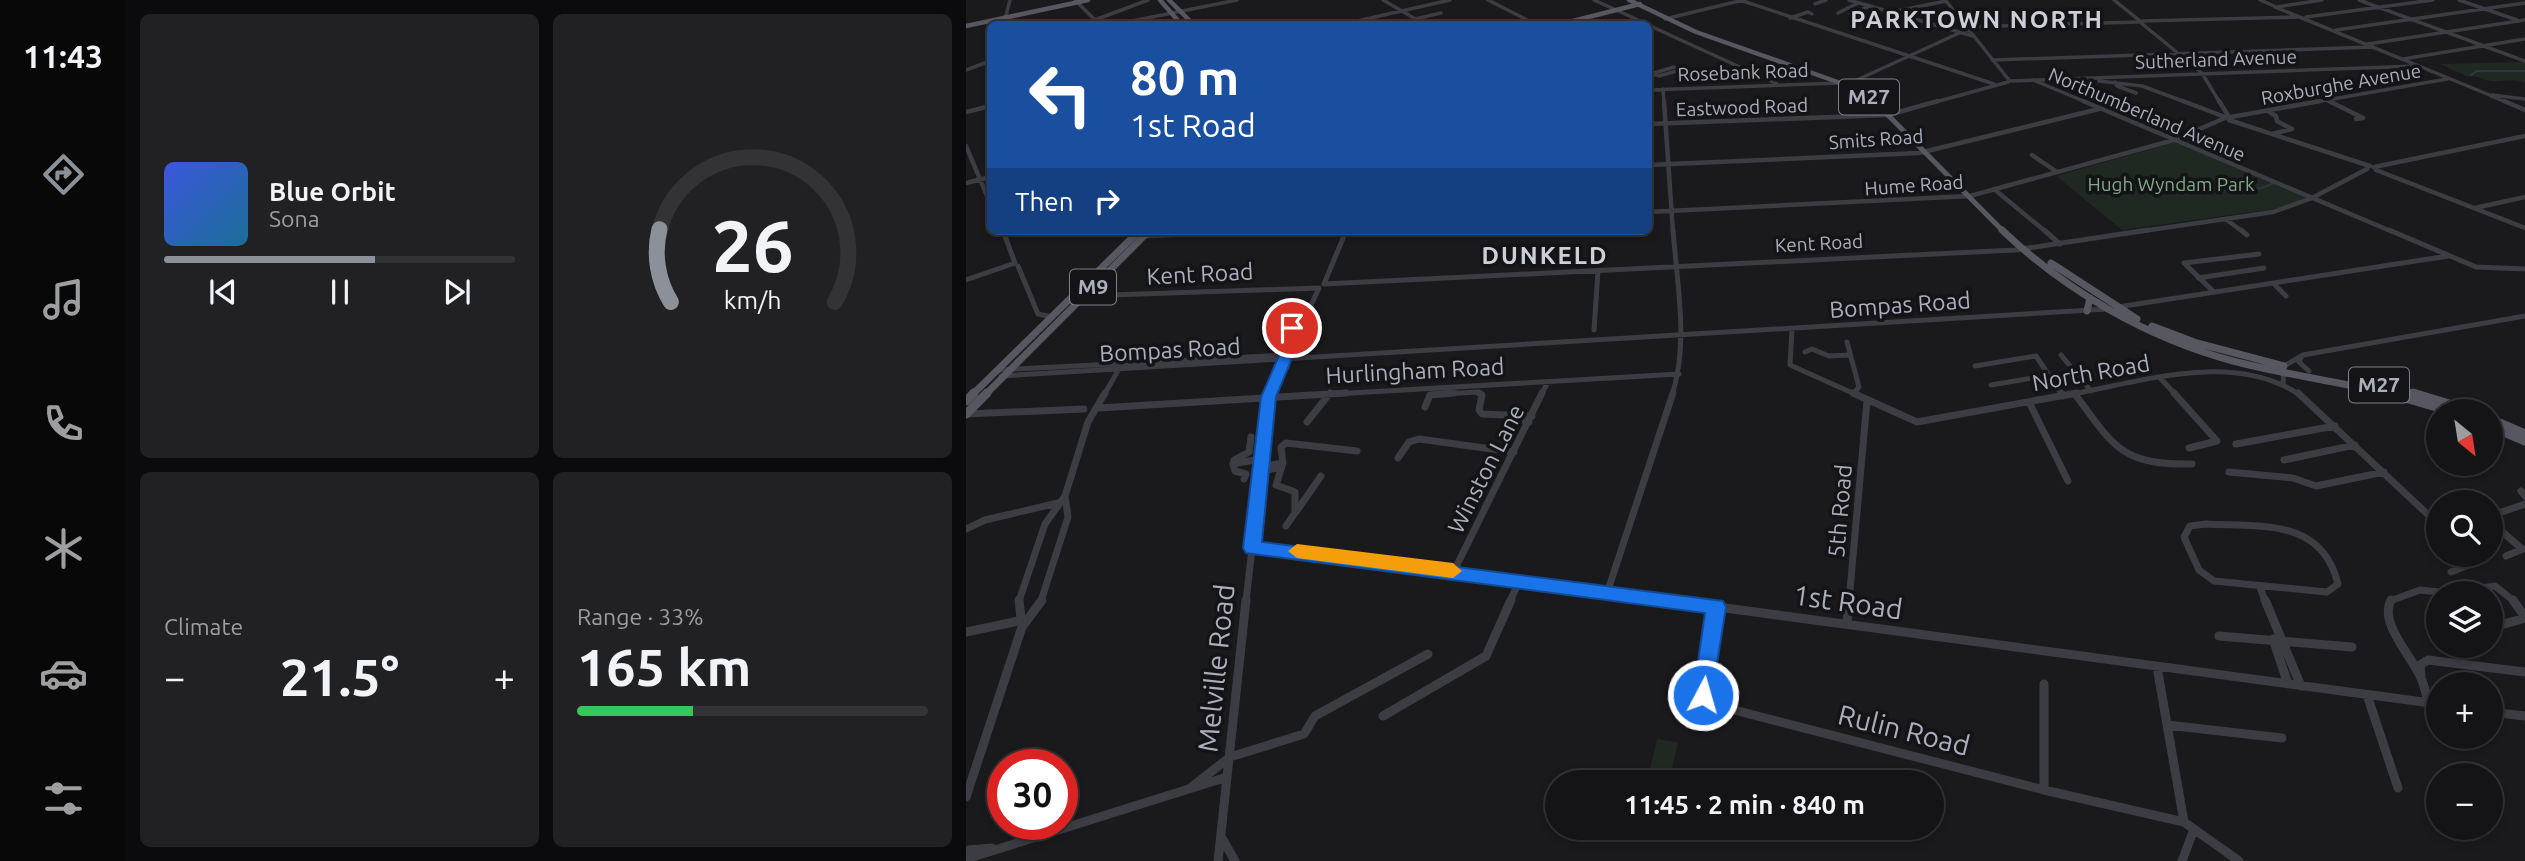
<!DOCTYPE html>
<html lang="en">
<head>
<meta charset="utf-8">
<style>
  body { margin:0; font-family:Ubuntu,sans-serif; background:#212022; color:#f1f3f6; height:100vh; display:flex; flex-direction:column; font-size:26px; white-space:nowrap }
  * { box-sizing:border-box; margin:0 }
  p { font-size:23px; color:#9d9ea0 }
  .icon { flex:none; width:38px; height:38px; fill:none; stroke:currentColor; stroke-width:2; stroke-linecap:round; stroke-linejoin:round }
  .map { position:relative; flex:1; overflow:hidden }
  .drawer { display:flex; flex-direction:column; gap:14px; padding:14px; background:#0b0a0c; width:840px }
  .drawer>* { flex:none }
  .hud { position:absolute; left:21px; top:21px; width:665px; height:214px; border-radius:10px; box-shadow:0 4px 10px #0003,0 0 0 2px #333234; background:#1a4fa0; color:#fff; overflow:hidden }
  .needle { width:46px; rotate:150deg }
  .tools { position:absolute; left:1460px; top:399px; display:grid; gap:14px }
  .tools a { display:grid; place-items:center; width:77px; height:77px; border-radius:50%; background:#141315; box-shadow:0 4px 10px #0003,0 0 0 2px #333234; font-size:35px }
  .speed { position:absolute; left:21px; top:749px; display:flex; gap:14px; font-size:35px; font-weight:700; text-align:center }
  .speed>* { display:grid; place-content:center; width:91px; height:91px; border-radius:50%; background:#141315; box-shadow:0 4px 10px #0003,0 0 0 2px #333234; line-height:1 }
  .speed .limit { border:10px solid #d22; background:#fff; color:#111 }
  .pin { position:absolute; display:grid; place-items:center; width:60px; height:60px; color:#fff; margin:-30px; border:4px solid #fff; border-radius:50%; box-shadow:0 2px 7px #0007 }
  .me { position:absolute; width:77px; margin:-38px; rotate:6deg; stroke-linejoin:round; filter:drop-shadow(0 0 5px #0008) }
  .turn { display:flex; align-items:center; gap:24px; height:147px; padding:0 28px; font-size:32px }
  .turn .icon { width:91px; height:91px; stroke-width:2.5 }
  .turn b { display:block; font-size:49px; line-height:60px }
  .then { display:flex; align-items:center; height:66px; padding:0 28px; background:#0003; gap:14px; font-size:26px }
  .big { font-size:52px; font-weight:600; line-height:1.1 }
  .drawer .card { flex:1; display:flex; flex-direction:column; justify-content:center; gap:10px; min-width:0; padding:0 24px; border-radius:10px; background:#212022 }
  .drawer .dial { align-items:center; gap:0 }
  .dial svg { height:182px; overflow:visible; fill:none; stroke:#333234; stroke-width:7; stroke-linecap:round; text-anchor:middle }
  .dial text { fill:#f1f3f6; stroke:none }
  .song { display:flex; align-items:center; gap:21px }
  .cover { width:84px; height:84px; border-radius:10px; background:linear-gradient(135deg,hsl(230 70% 55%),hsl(200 70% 35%)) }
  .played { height:7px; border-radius:4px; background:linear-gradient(90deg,#8c9099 60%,#333234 60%) }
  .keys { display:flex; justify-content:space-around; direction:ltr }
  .heat { display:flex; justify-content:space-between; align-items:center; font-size:38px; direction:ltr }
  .charge { height:10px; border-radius:5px; background:linear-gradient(90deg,#34c759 33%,#333234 0) }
  .drawer .tiles { flex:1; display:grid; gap:14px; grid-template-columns:repeat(2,1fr) }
  .trip { position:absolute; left:579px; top:770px; width:399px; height:70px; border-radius:35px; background:#141315; box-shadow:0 4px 10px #0003,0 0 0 2px #333234; font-weight:600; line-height:70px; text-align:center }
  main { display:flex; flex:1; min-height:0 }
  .dock { display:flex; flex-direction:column; width:126px; justify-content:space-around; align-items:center; background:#080808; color:#9d9ea0 }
  .dock .icon { width:49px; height:49px }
  .dock .selected { color:#8c9099 }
  .dock b { font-size:32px; color:#f1f3f6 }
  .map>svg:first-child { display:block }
  .green { fill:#1f2821 }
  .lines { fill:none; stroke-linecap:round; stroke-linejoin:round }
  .stream { stroke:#2d3742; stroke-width:2 }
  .minor-far4 { stroke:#3c3c43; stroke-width:3.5 }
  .minor-far3 { stroke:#3c3c43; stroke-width:4.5 }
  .minor-far2 { stroke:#3c3c43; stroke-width:5 }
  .minor-far1 { stroke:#3c3c43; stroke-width:7 }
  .minor { stroke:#3c3c43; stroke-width:9 }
  .major-far3 { stroke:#565761; stroke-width:4.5 }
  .major-far2 { stroke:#565761; stroke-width:5 }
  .major-far1 { stroke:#565761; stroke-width:7 }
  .major { stroke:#565761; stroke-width:9 }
  .route { fill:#1a73e8; stroke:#114b97; stroke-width:2 }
  .slow { fill:#f59e0b }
  .labels { text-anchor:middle; stroke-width:7; stroke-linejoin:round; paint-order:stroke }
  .far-street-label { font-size:19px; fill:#abafbd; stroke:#141417 }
  .far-park-label { font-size:19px; fill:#80a986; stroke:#141417 }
  .shield { fill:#141417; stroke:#7e808b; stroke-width:2 }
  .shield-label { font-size:21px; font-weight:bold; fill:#abafbd }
  .street-label { font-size:23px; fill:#abafbd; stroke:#141417 }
  .far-district-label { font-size:24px; font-weight:bold; letter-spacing:2px; fill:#ccced8; stroke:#141417 }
  .near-street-label { font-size:28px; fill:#abafbd; stroke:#141417 }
</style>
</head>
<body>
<main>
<nav class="dock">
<b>11:43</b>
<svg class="icon selected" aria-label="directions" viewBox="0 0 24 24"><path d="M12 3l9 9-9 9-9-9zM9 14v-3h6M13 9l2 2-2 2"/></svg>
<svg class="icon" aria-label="music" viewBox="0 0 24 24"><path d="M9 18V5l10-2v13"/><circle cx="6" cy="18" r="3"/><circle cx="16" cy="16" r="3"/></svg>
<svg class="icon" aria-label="phone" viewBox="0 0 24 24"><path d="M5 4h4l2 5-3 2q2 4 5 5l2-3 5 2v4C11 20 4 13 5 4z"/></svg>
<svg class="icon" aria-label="climate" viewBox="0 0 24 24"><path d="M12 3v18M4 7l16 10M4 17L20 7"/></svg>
<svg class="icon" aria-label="car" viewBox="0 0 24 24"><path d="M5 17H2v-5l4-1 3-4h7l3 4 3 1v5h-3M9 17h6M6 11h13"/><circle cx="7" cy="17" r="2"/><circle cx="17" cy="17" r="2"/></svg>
<svg class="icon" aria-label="filters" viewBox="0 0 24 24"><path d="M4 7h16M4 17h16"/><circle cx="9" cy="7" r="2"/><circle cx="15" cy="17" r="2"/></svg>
</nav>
<section class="drawer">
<div class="tiles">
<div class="card">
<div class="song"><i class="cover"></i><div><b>Blue Orbit</b><p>Sona</p></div></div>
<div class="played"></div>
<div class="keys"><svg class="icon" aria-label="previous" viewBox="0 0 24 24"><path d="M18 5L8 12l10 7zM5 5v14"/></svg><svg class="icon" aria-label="pause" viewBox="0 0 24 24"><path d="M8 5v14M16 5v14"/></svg><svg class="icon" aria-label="next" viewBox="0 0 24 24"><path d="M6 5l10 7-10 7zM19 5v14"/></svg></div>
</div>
<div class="card dial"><svg viewBox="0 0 100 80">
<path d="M14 69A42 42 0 1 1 86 69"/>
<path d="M14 69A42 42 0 0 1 9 37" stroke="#8c9099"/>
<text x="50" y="56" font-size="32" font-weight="700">26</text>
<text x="50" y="72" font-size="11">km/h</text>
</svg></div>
<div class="card"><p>Climate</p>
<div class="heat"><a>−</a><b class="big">21.5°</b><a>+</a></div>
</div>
<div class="card"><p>Range · 33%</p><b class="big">165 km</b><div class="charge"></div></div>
</div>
</section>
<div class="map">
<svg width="1559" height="861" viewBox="0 0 1559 861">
  <rect width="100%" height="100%" fill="#1a191c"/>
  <path class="green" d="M1559,62V83C1546,77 1537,83 1525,81C1515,80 1512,75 1502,77L1474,64Z
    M1210,142L1340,198L1314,208L1156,230L1090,176Z
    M691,739L712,742L703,782H681Z"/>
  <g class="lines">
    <path class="stream" d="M1505,75L1511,71H1559
      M1125,180L1195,188L1227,186L1262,190L1296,188L1308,183"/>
    <path class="minor-far4" d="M109,0L133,24
      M417,0L458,24
      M522,0L569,24
      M628,0L681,24
      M774,0L1028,84
      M883,0L1007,36
      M979,0L1043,80
      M1148,0L1174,21
      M1294,0L1308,6
      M1393,0L1559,61
      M1493,0L1551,20
      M849,4L860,0
      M1309,7L1526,96
      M1311,7L1356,0
      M926,12L980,1
      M872,13L892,3
      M884,14L904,6
      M1340,17L1467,0
      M824,18L842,12L846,14
      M449,19L475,13
      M699,19L777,0
      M1176,21L1331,17
      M1174,22L1236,73L1254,103
      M41,24L39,19L44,0
      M118,24L182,0
      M151,24L271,0
      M378,24L484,0
      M682,25L811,84
      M1001,27L1172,22
      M1370,30L1559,3
      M1402,44L1559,20
      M1437,59L1559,39
      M1026,60L1407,47
      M0,70L24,61
      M682,75L708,67L714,70L693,76L687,74
      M1067,80L1122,103
      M1094,80L1113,88
      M1045,81L1451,66
      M1133,81L1176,86L1222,103
      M1149,82L1151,86L1170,93
      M880,85L1002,29
      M697,89L698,103
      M682,90L873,83
      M1526,95L1559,99
      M1525,96L1542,103
      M1362,101L1366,103
      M966,103L1042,82
      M1344,103L1481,79"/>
    <path class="minor-far3" d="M698,101L707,232
      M1117,101L1427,232
      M1217,101L1259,117
      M1253,101L1263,117
      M1363,101L1397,118L1390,119
      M1538,101L1559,110
      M1302,111L1310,116L1311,121L1326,129L1306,134
      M0,112L24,106
      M1265,117L1354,101
      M1263,120L1404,166
      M682,124L922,115L972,101
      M0,146L24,203
      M1066,155L1091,172
      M682,165L953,153L1133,109
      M1408,167L1559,136
      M1410,170L1559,228
      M0,183L24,177
      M1028,189L1080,232
      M1509,208L1559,197
      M682,212L1004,196L1208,140L1259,118
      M1261,220L1277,232
      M264,232L289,231
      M1170,232L1307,212L1346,198L1401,169"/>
    <path class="minor-far2" d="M1078,230L1094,244
      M1275,230L1281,235
      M1423,230L1510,267L1559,269
      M380,231L358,284L1049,250L1182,230
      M178,236L289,231
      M52,266L72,314L87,317
      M1232,278L1298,268
      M0,280L49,263L37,231
      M1308,284L1320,296
      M1248,292L1218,263L1293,254
      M116,296L353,288L340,316L326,328L322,339L325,344L303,395
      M1152,307L1482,256
      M826,329L824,365L891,395
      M628,330L632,271
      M881,342L893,387L887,394
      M839,352L846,349L863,356L884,355
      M1095,355L1125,391
      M1336,356L1333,362L1343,371
      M1009,366L1070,356L1096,395
      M31,370L340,354
      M35,376L1142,309
      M1195,379L1210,395
      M1025,385L1084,375
      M1317,385L1318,366L1337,355L1559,316
      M138,395L153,369
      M351,395L713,374
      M362,395L364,393
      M464,395L511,392L516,395
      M575,395L582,382
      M706,395C723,344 711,284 707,230
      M1102,395C1174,382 1267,350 1334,395"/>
    <path class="minor-far1" d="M513,393L516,395L513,410L516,414L566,416
      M887,393L951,422L1111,393
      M1095,393L1097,396
      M1208,393L1251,441L1223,448
      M1332,393L1472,524
      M1109,394C1148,447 1155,465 1226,464
      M1063,402L1102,481
      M459,407L464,395L488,393
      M133,408L380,393
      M0,414L118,409
      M540,416L563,422
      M341,422L364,393
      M285,437L283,452L268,460L267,464L294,459
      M1270,444L1369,426
      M432,458L443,442L453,439L548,452
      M1318,460L1389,445
      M267,464L269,471L280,474L278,479
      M293,467L317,463
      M293,472L315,467
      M1263,472L1327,478L1350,486L1418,472
      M1555,491L1559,496
      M330,512L355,476
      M1524,516L1559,504
      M1524,521L1556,549
      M1240,524C1296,527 1356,518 1372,584L1361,592L1248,581L1233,570L1218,537L1224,526Z
      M320,526L329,513V492L310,485L317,463L315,447L320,443L391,451
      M0,529L19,520L92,503
      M286,548L713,601
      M1540,556L1557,549
      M488,571L576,393
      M1485,572L1505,564L1502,555
      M1294,587L1299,601
      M641,593L707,393
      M1483,593L1529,586L1548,601
      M53,601L79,524L99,496L122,422L139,393
      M75,601L102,517L99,496
      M280,601L304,393
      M544,601L554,580
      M883,601L901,401
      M1424,601L1454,590L1482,593"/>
    <path class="minor" d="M53,600L56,627
      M700,600L1472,704
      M1299,600L1335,686
      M1425,600C1413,623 1444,654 1454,676C1458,684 1460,694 1463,703
      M1547,600L1559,617
      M750,607L737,691L745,704L1078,790L1218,822L1273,861
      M881,624L883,600
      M1524,628L1559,618
      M0,632L57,620
      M1253,636L1386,647
      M1307,639L1322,684
      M1191,667L1218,822
      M1455,675L1454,665L1462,660L1559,672
      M1078,684V790
      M1401,695L1432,788
      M1524,712L1559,716
      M417,716L520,656L545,600
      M1201,725L1316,738
      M223,789L264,757L338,734L349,716L462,654
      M0,797L56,627L76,600
      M256,838L269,861
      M2,850L26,848
      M0,859L261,777
      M252,861L280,600
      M1216,861L1228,829"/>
    <path class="major-far3" d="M194,0L215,24
      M203,0L227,24
      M663,0L730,32L880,85L910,103
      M595,24L674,4
      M0,26L122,0"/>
    <path class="major-far2" d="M908,101L1038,232"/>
    <path class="major-far1" d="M1036,230C1100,291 1181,338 1267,361C1320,375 1376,382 1429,395
      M1085,263L1171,319
      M1121,311L1124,298
      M1186,326L1231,343L1318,366
      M1389,380L1454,395
      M6,395L173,231
      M19,395L183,231"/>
    <path class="major" d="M1422,393L1484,411
      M1447,393L1506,411
      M0,401L8,393
      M0,414L21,393
      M1524,419L1559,434
      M1524,426L1559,441"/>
  </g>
  <path class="route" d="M326,324L333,328L329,339L332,344L310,397L296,542L757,601L760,607L745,702L737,704L730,702L727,695L739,613L280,553L277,548L295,397L318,344L315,339L321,325Z"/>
  <path class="slow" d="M331,544L487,563L496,571L487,578L331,558L322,551Z"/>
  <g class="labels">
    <g class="far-street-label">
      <text transform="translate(1250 59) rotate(-2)" y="7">Sutherland Avenue</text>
      <text transform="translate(777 72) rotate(-2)" y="7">Rosebank Road</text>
      <text transform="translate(1375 84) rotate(-10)" y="7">Roxburghe Avenue</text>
      <text transform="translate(776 107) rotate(-2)" y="7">Eastwood Road</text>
      <text transform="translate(1181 114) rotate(23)" y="7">Northumberland Avenue</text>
      <text transform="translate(910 139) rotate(-4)" y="7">Smits Road</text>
      <text transform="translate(948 185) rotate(-4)" y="7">Hume Road</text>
      <text transform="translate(853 243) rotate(-3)" y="7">Kent Road</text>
    </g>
    <g class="far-park-label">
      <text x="1205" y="191">Hugh Wyndam Park</text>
    </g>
    <g class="shield">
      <rect x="873" y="79.5" width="60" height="35" rx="5"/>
      <rect x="104" y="269.5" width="46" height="35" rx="5"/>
      <rect x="1383" y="367.5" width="60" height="35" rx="5"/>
    </g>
    <g class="shield-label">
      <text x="903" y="104">M27</text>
      <text x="127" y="294">M9</text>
      <text x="1413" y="392">M27</text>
    </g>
    <g class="street-label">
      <text transform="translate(234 274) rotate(-3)" y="8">Kent Road</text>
      <text transform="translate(934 305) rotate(-4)" y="8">Bompas Road</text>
      <text transform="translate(204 350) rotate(-3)" y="8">Bompas Road</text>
      <text transform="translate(449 371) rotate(-3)" y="8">Hurlingham Road</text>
      <text transform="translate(1125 373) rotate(-10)" y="8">North Road</text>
      <text transform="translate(520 469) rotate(-63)" y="8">Winston Lane</text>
      <text transform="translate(874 511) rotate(-85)" y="8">5th Road</text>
    </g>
    <g class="far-district-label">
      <text x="1011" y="28">PARKTOWN NORTH</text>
      <text x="579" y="264">DUNKELD</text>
    </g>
    <g class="near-street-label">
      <text transform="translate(882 602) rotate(8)" y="10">1st Road</text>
      <text transform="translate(250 668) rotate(-84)" y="10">Melville Road</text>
      <text transform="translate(938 730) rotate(14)" y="10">Rulin Road</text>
    </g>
  </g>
</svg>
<div class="tools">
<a><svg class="needle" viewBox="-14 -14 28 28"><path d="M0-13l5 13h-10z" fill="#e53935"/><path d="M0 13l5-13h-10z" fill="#9d9ea0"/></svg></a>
<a><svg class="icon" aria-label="search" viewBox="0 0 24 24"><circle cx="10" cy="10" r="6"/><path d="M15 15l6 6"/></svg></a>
<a><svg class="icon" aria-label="layers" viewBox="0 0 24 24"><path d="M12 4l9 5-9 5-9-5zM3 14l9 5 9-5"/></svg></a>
<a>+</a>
<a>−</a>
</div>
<div class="speed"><div class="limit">30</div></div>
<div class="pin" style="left:326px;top:328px;background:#d93025"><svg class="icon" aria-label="arrive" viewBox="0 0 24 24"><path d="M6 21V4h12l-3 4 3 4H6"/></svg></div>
<svg class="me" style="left:737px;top:695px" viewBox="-20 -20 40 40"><circle r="17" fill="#1a73e8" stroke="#fff" stroke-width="3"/><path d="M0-11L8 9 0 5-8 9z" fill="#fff"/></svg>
<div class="trip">11:45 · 2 min · 840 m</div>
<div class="hud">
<div class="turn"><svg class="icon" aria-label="left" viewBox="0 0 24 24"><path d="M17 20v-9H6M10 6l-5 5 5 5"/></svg><div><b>80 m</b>1st Road</div></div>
<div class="then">Then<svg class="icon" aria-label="right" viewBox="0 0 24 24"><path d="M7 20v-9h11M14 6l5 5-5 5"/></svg></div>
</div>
</div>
</main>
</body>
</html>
